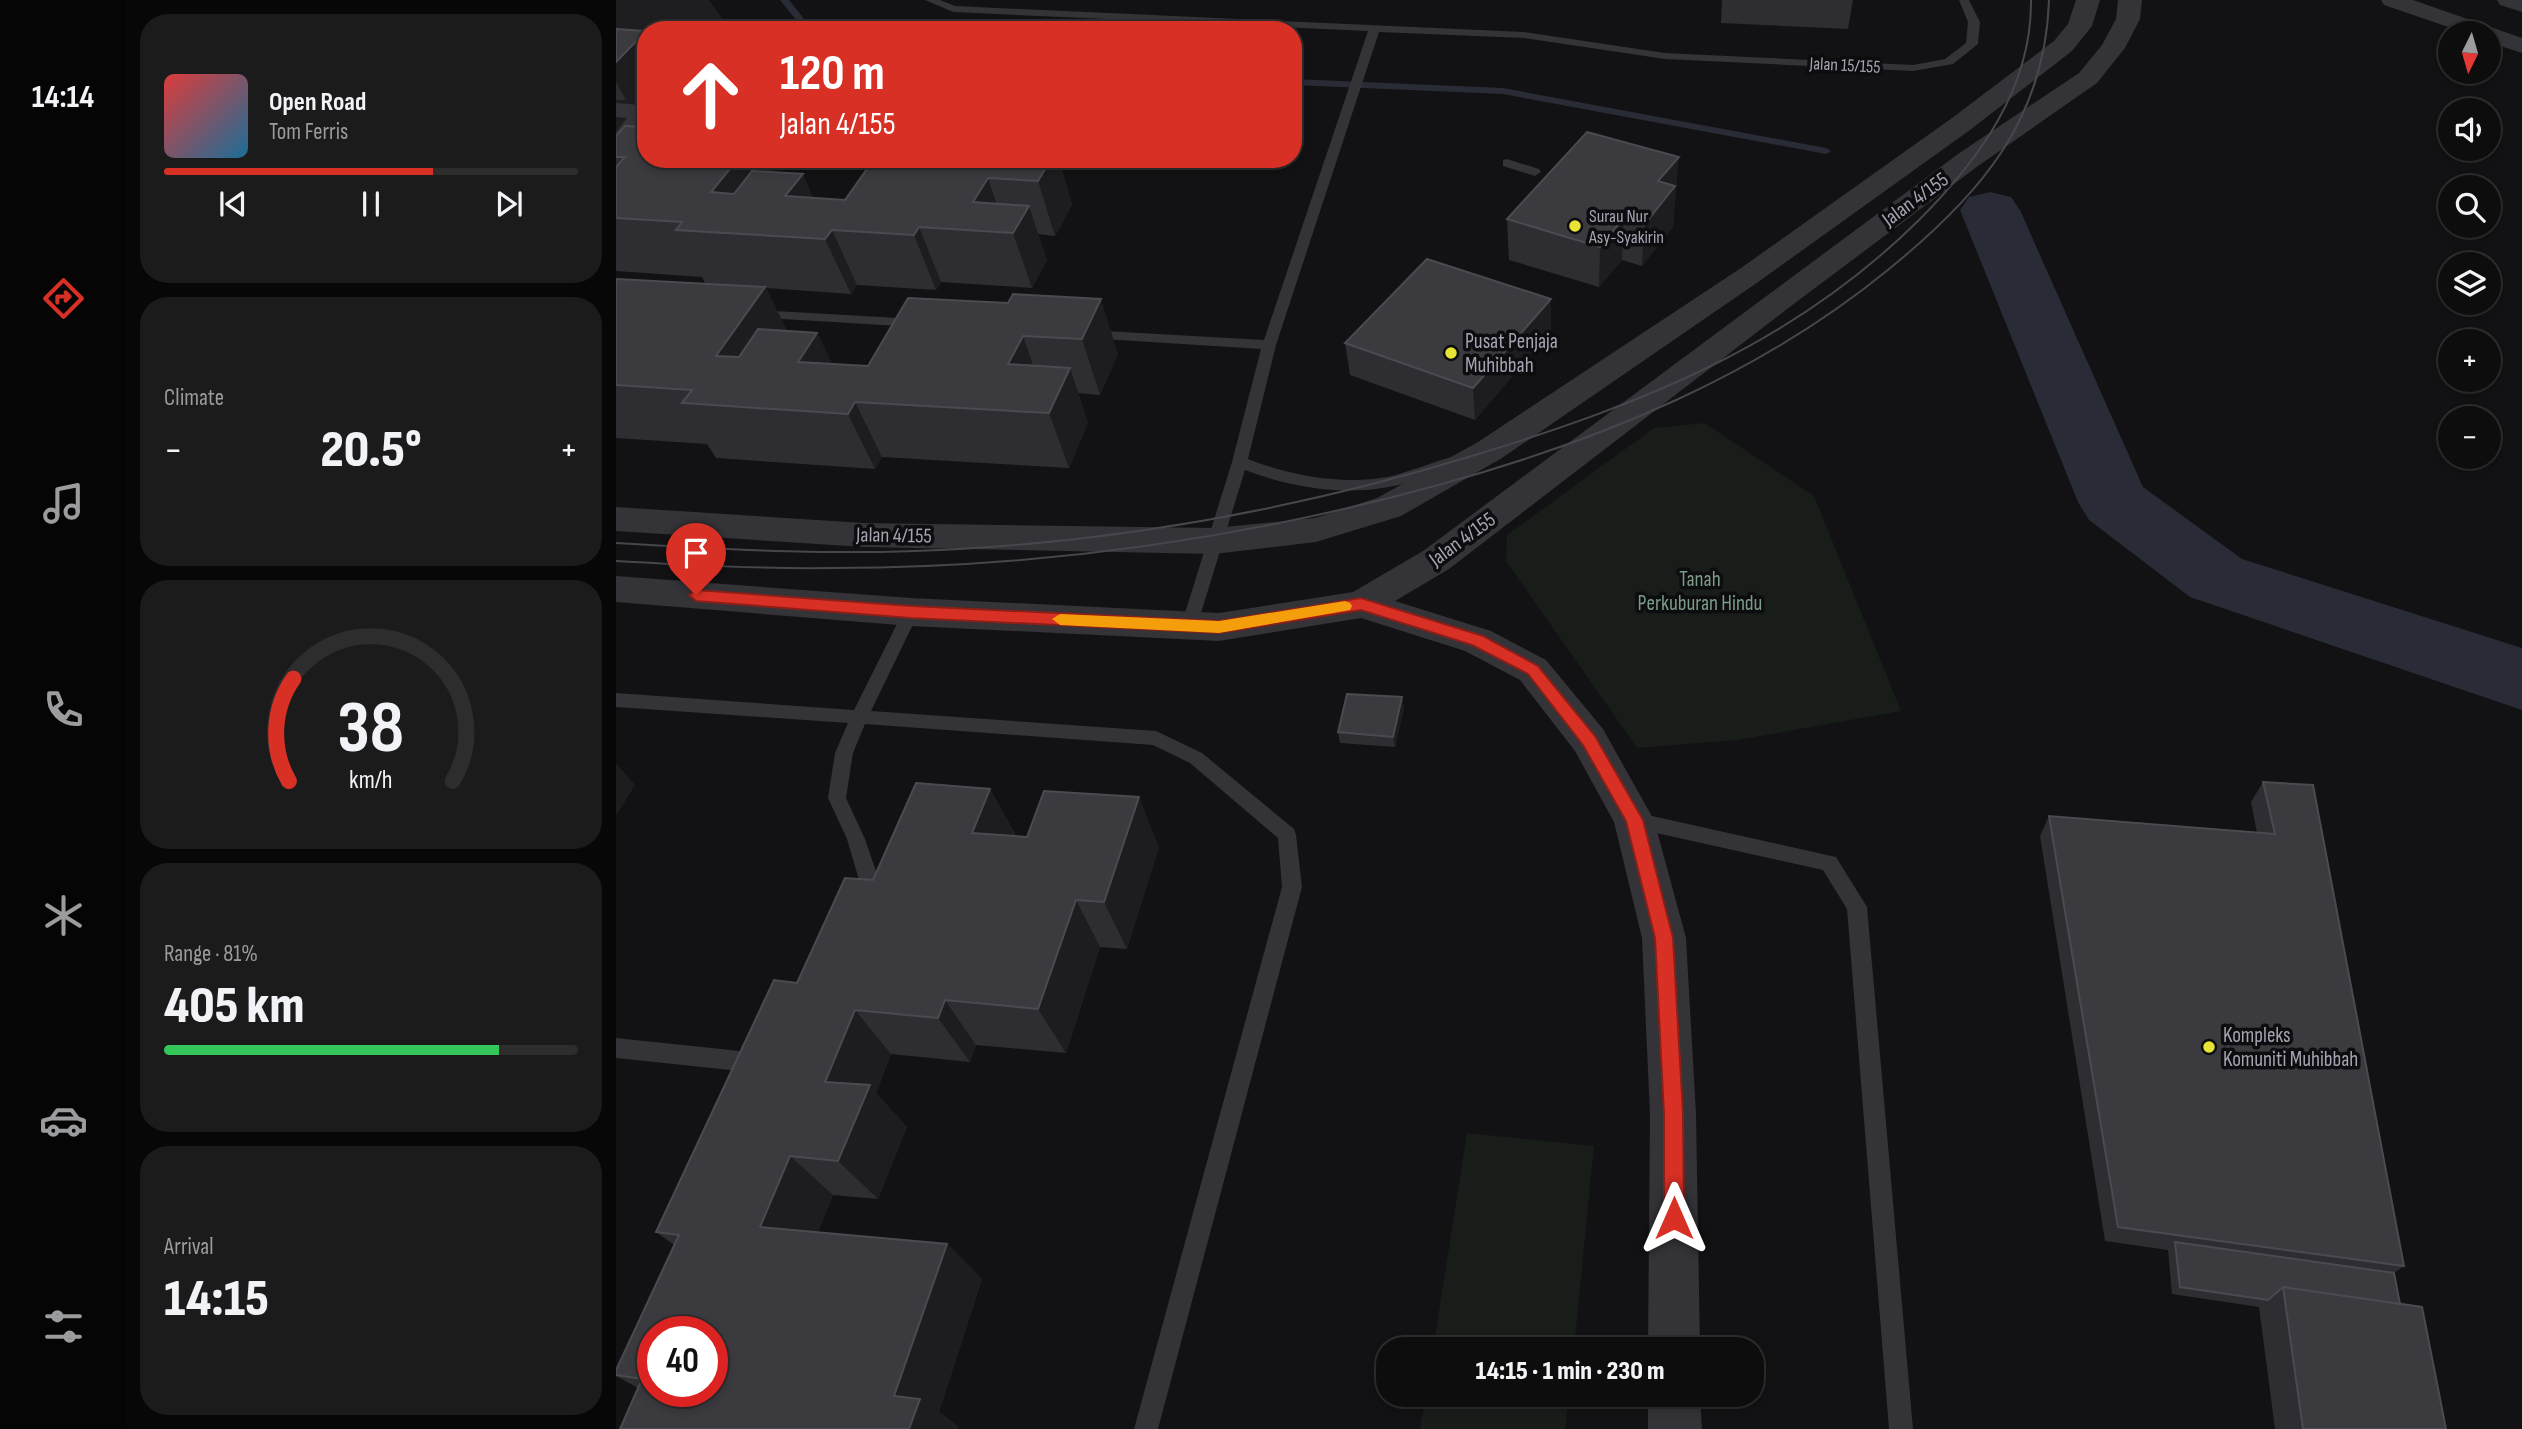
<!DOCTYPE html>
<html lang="en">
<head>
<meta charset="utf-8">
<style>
  body { margin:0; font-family:"Sofia Sans Condensed",sans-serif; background:#1c1b1c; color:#f1f3f6; height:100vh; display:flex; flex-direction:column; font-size:26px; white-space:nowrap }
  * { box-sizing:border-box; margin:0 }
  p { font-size:23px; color:#9b9c9e }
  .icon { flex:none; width:38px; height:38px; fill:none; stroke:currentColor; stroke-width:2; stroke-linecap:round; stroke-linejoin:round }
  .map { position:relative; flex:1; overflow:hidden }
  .side { display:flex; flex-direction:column; gap:14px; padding:14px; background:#080708; width:490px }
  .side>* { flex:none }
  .hud { position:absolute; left:21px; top:21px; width:665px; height:147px; border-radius:28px; box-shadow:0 4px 10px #0003,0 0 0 2px #2e2d2e; background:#d93025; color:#fff; overflow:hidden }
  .needle { width:46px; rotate:185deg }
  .tools { position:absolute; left:1822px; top:21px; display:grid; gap:14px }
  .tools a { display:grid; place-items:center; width:63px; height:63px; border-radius:50%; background:#0e0d0e; box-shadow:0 4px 10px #0003,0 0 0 2px #2e2d2e; font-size:35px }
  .speed { position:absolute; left:21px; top:1316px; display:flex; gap:14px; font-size:35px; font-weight:700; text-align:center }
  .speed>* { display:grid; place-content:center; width:91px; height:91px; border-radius:50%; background:#0e0d0e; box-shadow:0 4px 10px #0003,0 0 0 2px #2e2d2e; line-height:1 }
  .speed .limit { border:10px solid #d22; background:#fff; color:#111 }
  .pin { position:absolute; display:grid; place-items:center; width:60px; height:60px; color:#fff; margin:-72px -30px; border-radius:50% 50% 50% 0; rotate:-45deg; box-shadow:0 0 7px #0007 }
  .pin .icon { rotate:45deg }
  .me { position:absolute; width:77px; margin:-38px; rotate:0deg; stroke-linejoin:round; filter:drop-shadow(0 0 5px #0008) }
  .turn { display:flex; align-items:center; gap:24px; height:147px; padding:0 28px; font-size:32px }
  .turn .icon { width:91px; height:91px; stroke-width:2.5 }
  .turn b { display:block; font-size:49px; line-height:60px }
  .big { font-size:52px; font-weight:800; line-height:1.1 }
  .side .card { flex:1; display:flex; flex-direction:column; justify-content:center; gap:10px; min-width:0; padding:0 24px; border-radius:28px; background:#1c1b1c }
  .side .dial { align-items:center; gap:0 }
  .dial svg { height:182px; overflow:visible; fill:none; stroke:#2e2d2e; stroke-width:7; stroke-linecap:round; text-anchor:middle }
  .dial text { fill:#f1f3f6; stroke:none }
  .song { display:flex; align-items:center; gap:21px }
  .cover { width:84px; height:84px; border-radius:10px; background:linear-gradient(135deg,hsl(0 70% 55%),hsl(200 70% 35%)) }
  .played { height:7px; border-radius:4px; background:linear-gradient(90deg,#d93025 65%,#2e2d2e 65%) }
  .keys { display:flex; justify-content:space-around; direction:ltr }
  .heat { display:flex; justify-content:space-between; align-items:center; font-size:38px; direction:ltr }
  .charge { height:10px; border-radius:5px; background:linear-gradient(90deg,#34c759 81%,#2e2d2e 0) }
  .trip { position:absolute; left:760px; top:1337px; width:388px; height:70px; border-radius:28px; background:#0e0d0e; box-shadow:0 4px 10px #0003,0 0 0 2px #2e2d2e; font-weight:800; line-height:70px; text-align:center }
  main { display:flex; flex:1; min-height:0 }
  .tab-bar { display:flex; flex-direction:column; width:126px; justify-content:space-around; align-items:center; background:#060506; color:#9b9c9e }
  .tab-bar .icon { width:49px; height:49px }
  .tab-bar .current { color:#d93025 }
  .tab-bar b { font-size:32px; color:#f1f3f6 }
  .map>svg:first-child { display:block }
  .built { fill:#1e1e20 }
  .green { fill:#181d1a }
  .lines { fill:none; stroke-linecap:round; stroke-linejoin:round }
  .stream { fill:#292c36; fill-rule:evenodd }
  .river { fill:#292c36; fill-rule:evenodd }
  .service { fill:#333338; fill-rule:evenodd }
  .minor { fill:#333338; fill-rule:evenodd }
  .tertiary { fill:#333338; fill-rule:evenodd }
  .tram { stroke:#46464d; stroke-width:2 }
  .wall { fill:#2e2d31 }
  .shaded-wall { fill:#1d1c1f }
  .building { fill:#3b3a3f; stroke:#4b4a51; stroke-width:2; fill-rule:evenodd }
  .route { fill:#d93025; stroke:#8d1f18; stroke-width:2 }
  .slow { fill:#f59e0b }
  .poi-dot { fill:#e7e435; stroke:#0d0c0e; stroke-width:2.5 }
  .labels { text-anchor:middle; stroke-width:7; stroke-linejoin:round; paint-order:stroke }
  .far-street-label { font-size:18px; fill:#a4a4b3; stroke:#0d0c0e }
  .far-poi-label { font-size:18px; fill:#a4a4b3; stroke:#0d0c0e; text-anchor:start }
  .street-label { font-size:21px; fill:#a4a4b3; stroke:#0d0c0e }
  .poi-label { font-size:21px; fill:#a4a4b3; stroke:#0d0c0e; text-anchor:start }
  .park-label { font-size:21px; fill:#7b9d88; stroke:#0d0c0e }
</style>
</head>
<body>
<main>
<nav class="tab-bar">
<b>14:14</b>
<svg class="icon current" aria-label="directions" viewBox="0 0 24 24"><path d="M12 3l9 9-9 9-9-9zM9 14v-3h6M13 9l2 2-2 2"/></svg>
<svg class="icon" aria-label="music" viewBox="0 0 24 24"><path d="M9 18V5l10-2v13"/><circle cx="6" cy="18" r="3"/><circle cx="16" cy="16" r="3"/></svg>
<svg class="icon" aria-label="phone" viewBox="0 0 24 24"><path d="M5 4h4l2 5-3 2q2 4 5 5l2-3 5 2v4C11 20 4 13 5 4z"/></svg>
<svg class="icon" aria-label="climate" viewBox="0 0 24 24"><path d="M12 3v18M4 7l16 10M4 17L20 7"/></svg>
<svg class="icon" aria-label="car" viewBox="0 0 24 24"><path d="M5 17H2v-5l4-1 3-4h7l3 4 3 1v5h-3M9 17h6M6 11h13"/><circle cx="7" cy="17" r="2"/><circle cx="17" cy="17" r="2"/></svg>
<svg class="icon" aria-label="filters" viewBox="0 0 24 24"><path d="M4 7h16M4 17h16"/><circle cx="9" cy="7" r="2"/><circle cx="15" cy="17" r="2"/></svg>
</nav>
<section class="side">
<div class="card">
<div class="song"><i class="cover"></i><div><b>Open Road</b><p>Tom Ferris</p></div></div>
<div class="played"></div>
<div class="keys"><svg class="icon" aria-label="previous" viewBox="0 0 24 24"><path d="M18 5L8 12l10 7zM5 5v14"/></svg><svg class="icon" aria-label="pause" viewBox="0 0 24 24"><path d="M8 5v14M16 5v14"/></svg><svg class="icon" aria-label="next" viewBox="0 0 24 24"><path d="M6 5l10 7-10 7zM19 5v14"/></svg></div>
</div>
<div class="card"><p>Climate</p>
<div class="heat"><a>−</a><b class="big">20.5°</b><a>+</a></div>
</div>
<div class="card dial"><svg viewBox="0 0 100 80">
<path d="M14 69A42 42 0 1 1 86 69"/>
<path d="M14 69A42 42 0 0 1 16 24" stroke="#d93025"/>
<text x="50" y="56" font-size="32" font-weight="700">38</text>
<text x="50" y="72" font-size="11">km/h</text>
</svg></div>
<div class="card"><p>Range · 81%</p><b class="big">405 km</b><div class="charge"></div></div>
<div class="card"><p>Arrival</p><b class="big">14:15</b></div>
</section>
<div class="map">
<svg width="1906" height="1429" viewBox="0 0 1906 1429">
  <rect width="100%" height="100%" fill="#121113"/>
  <path class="built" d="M0,0H93L111,25L109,30H30V135L0,169Z"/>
  <path class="green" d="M1089,423L1198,496L1285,711L1122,740L1021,748L890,561L891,535L1038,428Z
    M851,1133L978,1146L958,1349H817Z
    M810,1395H953L949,1429H804Z"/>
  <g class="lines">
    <path class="stream" d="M164,0H173L197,30H188Z
      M677,79L887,88L1210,148L1215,151L1210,154L887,94L677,85Z"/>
    <path class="river" d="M1374,192L1395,197L1404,210L1527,487L1626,559L1906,648V710L1574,597L1473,520L1462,502L1344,210L1353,197Z"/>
    <path class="service" d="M309,0H324L339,6L908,32L1049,53L1297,65L1329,59L1350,43L1352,22L1343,0H1353L1364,22L1362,44L1337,64L1297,71L1049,59L908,38L763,32L660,345L632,459C675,476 726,485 772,477C793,472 814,463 835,457L843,462L840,466C818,473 796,483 773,487C726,496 673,487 629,470L581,626L573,632L565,626L616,462L645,349L472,338L465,334L472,330L648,340L752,31L337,12Z
      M891,159L923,169L925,172L919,176L887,166V160Z
      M140,310L300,319L307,323L300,327L135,317L133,314Z
      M295,606L303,612L255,711L540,731L586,753L678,829L680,835L686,887L542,1429H518L666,887L662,838L574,763L537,745L249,724L237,753L230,798L249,839L263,880L254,907L247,909L240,907L237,901L243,880L231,839L212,798L219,753L232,723L0,707V693L238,710L287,612Z
      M1018,812L1220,857L1251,907L1297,1429H1273L1231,909L1207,870L1018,828L1011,825L1009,820L1011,815Z
      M0,1038L143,1053L150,1056L153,1063L150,1070L143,1073L0,1058Z"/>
    <path class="minor" d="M1765,0H1797L1906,38V53L1872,42V33H1850L1768,5Z
      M1881,0H1906V12L1884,5Z
      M0,103L16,104L30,109V129L9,151L0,153V132L11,118L0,117Z"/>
    <path class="tertiary" d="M1460,0H1484L1476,26L1456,51L1354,130L1145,280L886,458L785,516L700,542L598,554L248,547L0,531V507L248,523L598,528L699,518L761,498L862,442L1125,268L1336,118L1438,41L1452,24Z
      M1502,0H1526L1524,19L1509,48L1481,83L1362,166L1179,303L833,569L779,601L875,631L930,660L987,729L1038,820L1070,938L1080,1114L1084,1349H1032L1034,1114L1026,938L998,822L959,751L904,680L849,651L745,618L603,641L295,626L0,602V576L295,598L603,613L737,592L807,551L1342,154L1463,73L1486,45L1500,19Z
      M1032,1395H1084L1086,1429H1032Z"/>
    <path class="tram" d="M0,543C114,550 230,556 344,549C518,539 693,506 859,455C1026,404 1177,345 1303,220C1363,160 1416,88 1415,0
      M0,561C72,565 144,569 217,568C422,568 628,539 826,484C985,440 1144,375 1273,269C1363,196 1429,121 1433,0"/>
  </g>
  <path class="wall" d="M1106,0H1237L1232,29L1105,23Z
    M0,29L30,31V79L10,100H0Z
    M0,136L160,172L198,198L229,200L443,159L456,205L439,236L422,234L431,260L416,288L325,282L320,290L241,285L235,294L150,288L171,331L201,333L216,364L252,366L392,303L502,354L484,395L462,393L472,423L453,468L266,457L259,469L100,458L91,444L0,438V280L89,283L86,277L0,271Z
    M1060,197L1059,199L1057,227L1026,266L1006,260L983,287L893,260L891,219Z
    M935,331L859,420L734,375L729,343Z
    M786,697L788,708L779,747L724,743L722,732Z
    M1647,782L1788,1266L1778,1273L1784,1304L1830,1429H1659L1643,1307L1556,1294L1552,1250L1489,1241L1424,836L1433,816L1641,833L1635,802Z
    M374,789L400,836L543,847L511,949L484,947L450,1053L360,1045L354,1062L275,1054L260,1093L291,1127L262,1199L217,1195L202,1232L331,1244L366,1279L323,1412L343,1427L22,1388L0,1376V1370L58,1245L40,1232L181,983L257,880Z"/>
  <path class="shaded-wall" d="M30,32V79L10,100L0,82V62Z
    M1063,157L1057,227L1026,266L1028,225L1042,181Z
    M122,159H154L168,188L133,234L95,192Z
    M435,159H443L456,205L439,236L422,181Z
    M187,174L211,229L169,196Z
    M372,178L390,232L357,202Z
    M413,206L431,260L416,288L397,233Z
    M1007,219L1006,260L983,287L984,247Z
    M303,227L325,282L320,290L298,235Z
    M216,230L241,285L235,294L209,239Z
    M149,287L177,342L133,407L100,356Z
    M485,299L502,354L484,395L466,339Z
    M935,299V331L859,420L857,388Z
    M201,333L228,388L182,362Z
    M407,336L426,391L392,364Z
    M454,368L472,423L453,468L433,413Z
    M239,402L266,457L259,469L232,414Z
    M786,697L788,708L779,747L777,737Z
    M0,763L19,785L0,816Z
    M374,789L401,839L356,833Z
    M523,797L543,847L511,949L488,902Z
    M460,900L484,947L450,1053L422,1009Z
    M329,1000L360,1045L354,1062L322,1018Z
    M239,1010L275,1054L260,1093L291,1127L262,1199L222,1161L209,1082Z
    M174,1156L217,1195L189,1263L144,1227Z
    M331,1244L366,1279L323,1412L343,1427L342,1429H293L278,1396Z"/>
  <path class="building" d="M0,29L30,31L0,62Z
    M9,126L30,127V159H122L95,192L118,194L136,171L187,174L169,196L229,200L258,159H435L422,181L372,178L357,202L413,206L397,233L303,227L298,235L216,230L209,239L60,230L66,222L0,218V167L9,157H0V136Z
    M971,132L1063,157L1042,181L1059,186L1028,225L1007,219L984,247L891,219Z
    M811,259L935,299L857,388L729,343Z
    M1,279L149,287L100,356L123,357L142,329L201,333L182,362L252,366L292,298L392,303L397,294L485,299L466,339L407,336L392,364L454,368L433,413L239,402L232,414L66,403L76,390L0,385V280Z
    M731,694L786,697L777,737L722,732Z
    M1647,782L1697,785L1788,1266L1502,1227L1433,816L1659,834Z
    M300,783L374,789L356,833L411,837L428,791L523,797L488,902L460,900L422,1009L329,1000L322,1018L239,1010L209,1082L254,1085L222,1161L174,1156L144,1227L331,1244L278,1396L304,1399L293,1429H4L26,1379L0,1375V1370L63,1235L40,1232L158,980L181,983L229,878L257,880ZM37,1332H96V1391H37Z
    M1559,1242L1778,1273L1784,1304L1667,1287L1652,1300L1564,1287Z
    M1667,1287L1806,1307L1830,1429H1687Z"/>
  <path class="route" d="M80,590L295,606L603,621L745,598L867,636L922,666L979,736L1027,820L1057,938L1067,1114L1068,1218L1065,1225L1058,1228L1051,1225L1048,1218V1114L1039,938L1010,821L967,745L912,674L856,645L745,610L603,633L295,618L80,601L73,595Z"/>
  <path class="slow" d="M729,601L734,603L736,606L734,610L603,633L444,625L436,619L444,614L603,621Z"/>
  <g class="poi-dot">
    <circle cx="959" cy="226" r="7"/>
    <circle cx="835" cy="353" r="7"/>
    <circle cx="1593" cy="1047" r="7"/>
  </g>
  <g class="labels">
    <g class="far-street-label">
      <text transform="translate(1229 65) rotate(3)" y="6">Jalan 15/155</text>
    </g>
    <g class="far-poi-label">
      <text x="973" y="222">Surau Nur<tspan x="973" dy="21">Asy-Syakirin</tspan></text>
    </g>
    <g class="street-label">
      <text transform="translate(1299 199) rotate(-36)" y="7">Jalan 4/155</text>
      <text transform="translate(278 535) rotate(1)" y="7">Jalan 4/155</text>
      <text transform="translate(846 539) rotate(-36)" y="7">Jalan 4/155</text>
    </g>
    <g class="poi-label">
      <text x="849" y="348">Pusat Penjaja<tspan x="849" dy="24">Muhibbah</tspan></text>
      <text x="1607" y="1042">Kompleks<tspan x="1607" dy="24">Komuniti Muhibbah</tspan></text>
    </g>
    <g class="park-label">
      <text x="1084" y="586">Tanah<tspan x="1084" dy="24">Perkuburan Hindu</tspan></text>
    </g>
  </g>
</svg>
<div class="tools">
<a><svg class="needle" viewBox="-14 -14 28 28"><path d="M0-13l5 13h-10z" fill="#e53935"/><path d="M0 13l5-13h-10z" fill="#9b9c9e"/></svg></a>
<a><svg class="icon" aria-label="sound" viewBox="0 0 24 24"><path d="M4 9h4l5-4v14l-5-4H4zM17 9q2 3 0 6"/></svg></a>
<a><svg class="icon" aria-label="search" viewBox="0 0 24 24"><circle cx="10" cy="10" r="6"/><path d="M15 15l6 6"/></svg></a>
<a><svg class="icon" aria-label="layers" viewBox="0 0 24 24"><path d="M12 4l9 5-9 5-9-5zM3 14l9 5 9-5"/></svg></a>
<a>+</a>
<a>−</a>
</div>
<div class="speed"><div class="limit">40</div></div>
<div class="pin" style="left:80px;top:595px;background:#d93025"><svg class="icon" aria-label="arrive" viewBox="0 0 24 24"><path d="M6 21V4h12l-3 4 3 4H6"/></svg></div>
<svg class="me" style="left:1058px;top:1218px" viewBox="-20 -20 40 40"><path d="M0-17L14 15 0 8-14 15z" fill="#d93025" stroke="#fff" stroke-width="4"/></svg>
<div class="trip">14:15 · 1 min · 230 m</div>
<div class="hud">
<div class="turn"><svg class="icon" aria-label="ahead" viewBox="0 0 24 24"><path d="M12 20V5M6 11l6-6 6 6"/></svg><div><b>120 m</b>Jalan 4/155</div></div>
</div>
</div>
</main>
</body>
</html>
